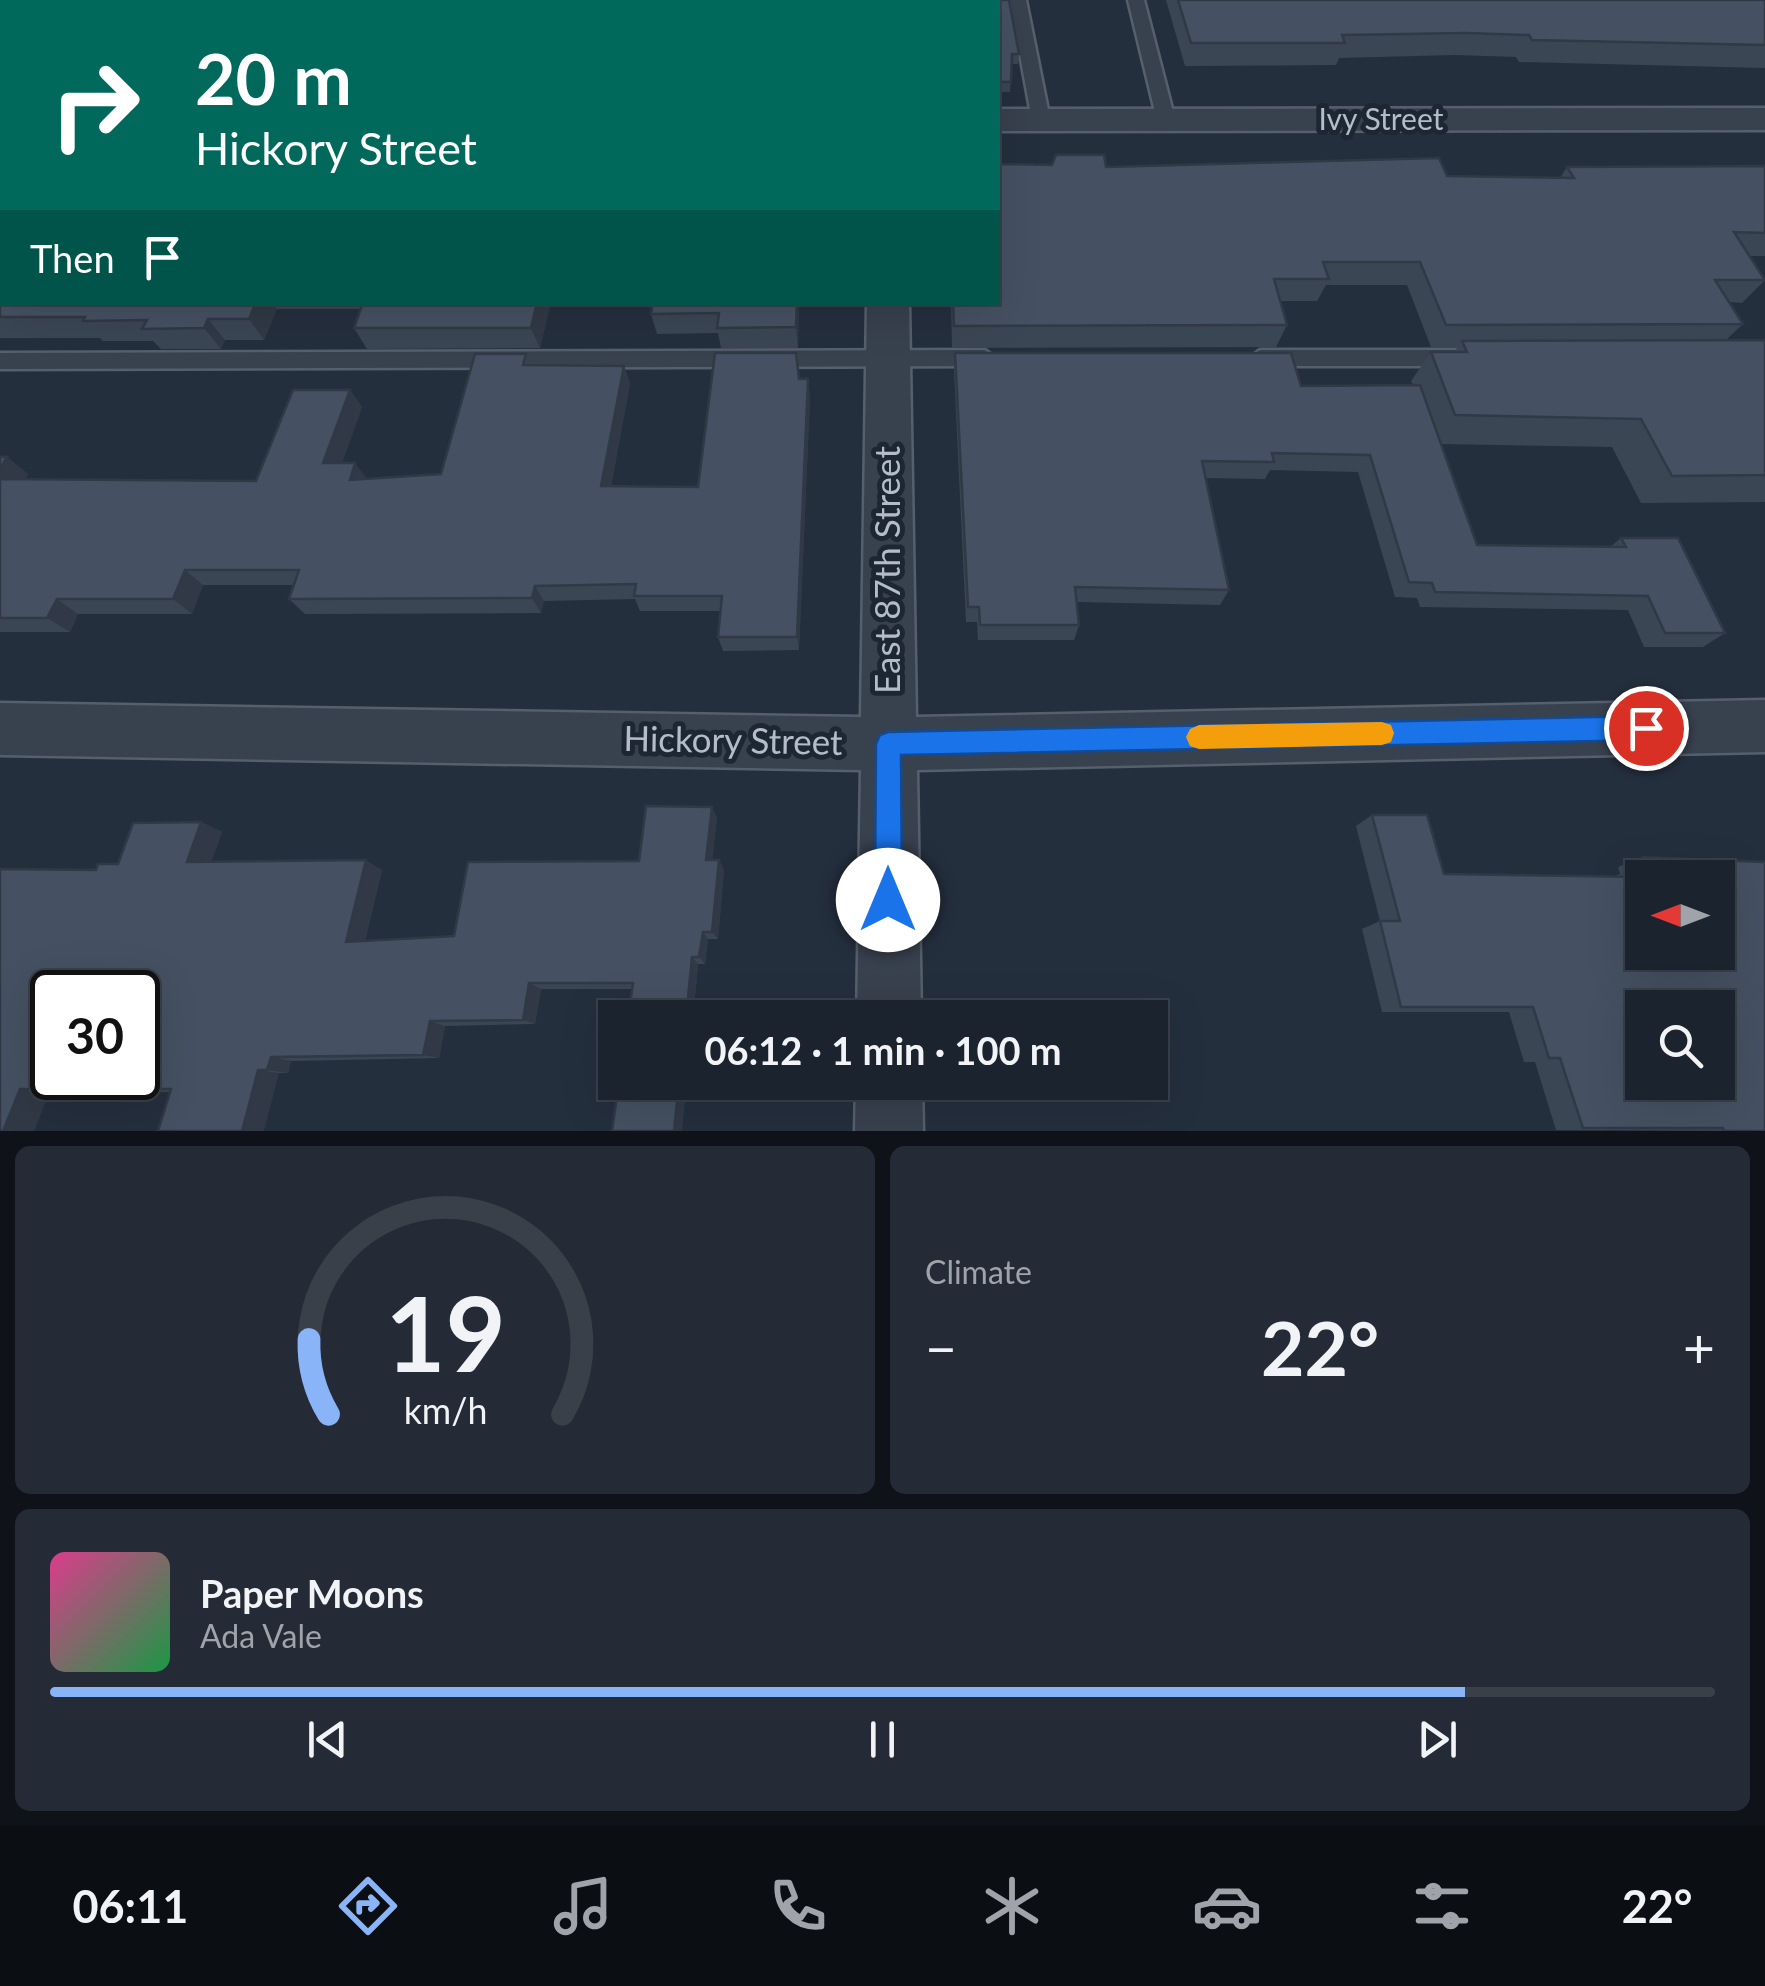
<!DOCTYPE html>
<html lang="en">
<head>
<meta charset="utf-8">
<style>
  body { margin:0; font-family:Lato,sans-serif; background:#242b36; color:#f1f3f6; height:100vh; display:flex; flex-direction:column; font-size:38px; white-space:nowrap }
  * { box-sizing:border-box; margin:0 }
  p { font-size:32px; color:#a0a4aa }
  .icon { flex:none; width:55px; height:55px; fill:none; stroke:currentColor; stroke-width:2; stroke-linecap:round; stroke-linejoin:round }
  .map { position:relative; height:1131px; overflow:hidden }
  .panel { display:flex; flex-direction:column; gap:15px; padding:15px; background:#0f1319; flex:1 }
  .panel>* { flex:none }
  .banner { position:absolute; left:0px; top:0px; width:1000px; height:305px; box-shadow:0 10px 40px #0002,0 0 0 2px #39404a; background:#00695c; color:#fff; overflow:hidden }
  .needle { width:65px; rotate:270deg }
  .buttons { position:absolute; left:1625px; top:860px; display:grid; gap:20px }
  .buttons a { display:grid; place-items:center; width:110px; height:110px; border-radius:0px; background:#1b232e; box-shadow:0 10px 40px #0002,0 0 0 2px #39404a; font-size:50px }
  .speed { position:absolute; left:30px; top:970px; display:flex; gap:20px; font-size:50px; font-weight:700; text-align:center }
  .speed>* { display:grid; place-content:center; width:130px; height:130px; border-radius:50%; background:#1b232e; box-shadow:0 10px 40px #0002,0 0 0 2px #39404a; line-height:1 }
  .speed .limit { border:5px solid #111; border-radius:15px; background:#fff; color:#111 }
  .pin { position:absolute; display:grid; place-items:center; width:85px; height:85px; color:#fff; margin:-42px; border:5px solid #fff; border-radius:50%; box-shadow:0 2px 10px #0007 }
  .me { position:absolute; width:110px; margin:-55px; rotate:0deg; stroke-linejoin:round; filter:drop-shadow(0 0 8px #0008) }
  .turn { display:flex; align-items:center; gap:35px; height:210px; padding:0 30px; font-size:45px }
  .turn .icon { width:130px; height:130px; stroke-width:2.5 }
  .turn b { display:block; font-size:70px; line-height:85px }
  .then { display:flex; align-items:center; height:95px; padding:0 30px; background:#0003; gap:20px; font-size:38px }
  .big { font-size:75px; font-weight:700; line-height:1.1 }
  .panel .tile { flex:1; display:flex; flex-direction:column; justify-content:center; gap:15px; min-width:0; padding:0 35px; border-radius:15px; background:#242b36 }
  .panel .dial { align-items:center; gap:0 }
  .dial svg { height:260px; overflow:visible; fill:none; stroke:#39404a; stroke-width:7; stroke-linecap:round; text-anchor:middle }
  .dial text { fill:#f1f3f6; stroke:none }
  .song { display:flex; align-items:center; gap:30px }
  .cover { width:120px; height:120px; border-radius:15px; background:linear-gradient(135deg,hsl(330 70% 55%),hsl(140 70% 35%)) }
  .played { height:10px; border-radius:5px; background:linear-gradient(90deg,#8ab4f8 85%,#39404a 85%) }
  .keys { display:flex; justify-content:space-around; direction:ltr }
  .heat { display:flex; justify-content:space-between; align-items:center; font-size:55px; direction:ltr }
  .panel .tiles { flex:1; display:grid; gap:15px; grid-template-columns:1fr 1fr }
  .tile:last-child { grid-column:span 2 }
  .trip { position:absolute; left:598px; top:1000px; width:570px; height:100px; border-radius:0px; background:#1b232e; box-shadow:0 10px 40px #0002,0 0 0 2px #39404a; font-weight:700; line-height:100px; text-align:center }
  .menu { display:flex; height:160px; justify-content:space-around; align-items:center; background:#0b0e12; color:#a0a4aa }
  .menu .icon { width:70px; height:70px }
  .menu .selected { color:#8ab4f8 }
  .menu b { font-size:45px; color:#f1f3f6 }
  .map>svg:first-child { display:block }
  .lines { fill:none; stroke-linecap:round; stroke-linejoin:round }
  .lane-casing { stroke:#565f6c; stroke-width:5 }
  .street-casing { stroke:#565f6c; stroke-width:5 }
  .primary-casing { stroke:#414a57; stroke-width:60 }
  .lane { fill:#38414e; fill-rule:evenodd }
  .street { fill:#38414e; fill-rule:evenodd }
  .primary { stroke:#56606e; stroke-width:55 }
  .wall { fill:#3b4654 }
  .shaded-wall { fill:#303945 }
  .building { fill:#455162; stroke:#303945; stroke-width:2.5; fill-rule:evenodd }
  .route { fill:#1a73e8; stroke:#114b97; stroke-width:2.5 }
  .slow { fill:#f59e0b }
  .labels { text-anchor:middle; stroke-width:10; stroke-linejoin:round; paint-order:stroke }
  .far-street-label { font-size:30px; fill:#b4bcc9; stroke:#1d2633 }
  .street-label { font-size:35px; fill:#b4bcc9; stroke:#1d2633 }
</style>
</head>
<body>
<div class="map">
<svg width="1765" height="1131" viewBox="0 0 1765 1131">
  <rect width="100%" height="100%" fill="#242f3e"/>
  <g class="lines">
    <defs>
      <path id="lane" d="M1010,0H1026L1050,120L1047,124L1041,126L1032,120Z
        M1128,0H1144L1175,120L1172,124L1166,126L1157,120Z
        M985,350L996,358L985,366L0,369V353Z
        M1260,350H1460L1471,358L1460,366H1260L1249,358Z"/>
      <path id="street" d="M872,0H904V2H872Z
        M1765,108V130L998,131V109Z
        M0,110H2V132H0Z
        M867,302H909L916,717L1765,700V752L917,770L921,1018H857L861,770L0,755V703L861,717Z
        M856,1082H922L923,1131H855Z"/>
      <path id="primary" d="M7,2L11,0"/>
    </defs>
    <use href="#lane" class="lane-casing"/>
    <use href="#street" class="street-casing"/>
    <use href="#primary" class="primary-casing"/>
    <use href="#lane" class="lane"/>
    <use href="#street" class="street"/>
    <use href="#primary" class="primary"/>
  </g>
  <path class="wall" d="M940,0H1009L1019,54L1018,64H1012L1010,92H998V2H940Z
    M1166,0H1765V68L1519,62L1516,57L1455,55L1339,58L1336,65L1185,66Z
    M0,159L2,302H551L540,348L367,349L354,328L361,309H277L264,340H225L221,349H161L153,341H103L100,338H0Z
    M1765,166V256H1749L1765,280L1742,303L1729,302L1743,324L1726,340H1765V502L1641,503L1612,447L1440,444L1477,545L1610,547L1621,538L1725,633L1703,647H1644L1628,610L1420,607L1417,598L1395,597L1358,472L1270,470L1265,479L1205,478L1229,590L1220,605L1077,602L1079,625L1074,640H978L977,622H966L954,371L955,353L1301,386L1413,385L1411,381L1431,352H1454L1458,347H1431L1407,285H1326L1317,301H1280L1287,325L1276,347L952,348L951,302H998L1106,167L1560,178L1567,167Z
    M799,302L798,348H721L718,333L657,334L651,314Z
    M531,365L624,366L630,384L611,486L698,487L799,379H808L810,397L799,650L723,651L718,637L720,611H640L635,599L544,601L541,613L305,614L289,599L294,585H203L192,614H78L70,632H0V457H7L28,474L25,479L256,481L350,390L362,407L342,463L367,479L441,474Z
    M1372,815L1444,874L1614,876L1620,874L1618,867L1643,857L1765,1131L1556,1130L1535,1062H1524L1509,1012H1382L1362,929L1380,921L1356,826Z
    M717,818L712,860H719L724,870L718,939H708L705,964H698L693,1018H628L632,989H541L535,1024L445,1026L439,1058L291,1061L288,1073H279L170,1092H49L34,1131H0L96,870L118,864L201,822L222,832L211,862L382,870L365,941L454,936L639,861Z"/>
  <path class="shaded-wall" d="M256,302H273L277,309L264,340L249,319Z
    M537,302H551L540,348L531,328Z
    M797,302H799L798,348L796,327Z
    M208,319L225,340L221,349L204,328Z
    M624,366L630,384L608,502L601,486Z
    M808,379L810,397L799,650L797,637Z
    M350,390L362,407L336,480L323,463Z
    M7,457L28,474L16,495L0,483V469Z
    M355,463L368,480H350Z
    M185,570L203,585L192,614L173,599Z
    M535,586L544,601L541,613L532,598Z
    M57,599L78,614L70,632L47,618Z
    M712,807L717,818L711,870L706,860Z
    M201,822L222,832L208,871L187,862Z
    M366,860L382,870L363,948L346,942Z
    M719,860L724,870L718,939L712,932Z
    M703,932L708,939L705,964L699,957Z
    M692,957L698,964L693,1018H686Z
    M529,983L541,989L535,1024L523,1020Z
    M430,1021L445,1026L439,1058L423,1055Z
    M271,1057L291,1061L288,1073L267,1070Z
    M258,1070L279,1073L264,1131H242Z
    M679,1082H687L682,1131H674Z
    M20,1089L49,1092L34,1131H3Z"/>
  <path class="building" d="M116,0H806L805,2H115Z
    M941,0H1009L1019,54H1012L1011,82H998V2H941Z
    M1178,0H1765V45L1532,40L1529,35L1467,33L1342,35L1345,43H1191Z
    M1056,155H1104L1106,167L1439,158L1447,176L1574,178L1567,167L1765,166V233L1734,232L1765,280H1715L1743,324L1446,325L1420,262H1323L1329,279H1274L1287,325L954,326L953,302H998V164L1052,165Z
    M0,159H2V302H256L249,319H208L204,328L142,329L147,320L83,321L85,317H0Z
    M363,302H537L531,328H354Z
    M653,302H797L796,327L717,328L719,313L651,314Z
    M1765,340V475L1672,476L1641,419L1455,415L1431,352H1467L1462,341Z
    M715,353H796L799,379H808L797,637H718L722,596H634L636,584L535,586L532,598L289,599L299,570H185L173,599H57L47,618H0V479L256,481L293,390H350L323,463H355L350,480L441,474L475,354H526L523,365L624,366L601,486L698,487Z
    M955,353H1291L1301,386L1420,385L1477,545L1626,547L1621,538H1678L1725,633H1665L1648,596L1435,592L1432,583L1409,582L1370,455L1272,453L1274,462L1202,461L1229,590L1075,587L1079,625H980L979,607H968Z
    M0,457H7L0,469Z
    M646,806L712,807L706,860H719L712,932H703L699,957H692L686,1018H628L633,983H529L523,1020L430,1021L423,1055L271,1057L267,1070H258L242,1131H158L171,1089H20L3,1131H0V869L96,870L98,864H118L133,823L201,822L187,862L366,860L346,942L454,936L468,862L639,861ZM52,992H138V1078H52Z
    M1372,815H1427L1444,874L1645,877L1640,866H1647L1643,857L1765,862V1131H1724L1723,1128H1583L1560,1058H1549L1533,1007H1401L1380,921H1400ZM1642,878H1718V952H1642ZM1642,1008H1718V1082H1642Z
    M619,1082H679L674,1131H612Z"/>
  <path class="route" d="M1646,716L1654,720L1658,728L1654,737L1646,740L901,755L902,900L898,910L888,914L879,910L875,900L876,744L880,735L888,732Z"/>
  <path class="slow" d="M1382,722L1391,725L1394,733L1391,742L1382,745L1199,749L1190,746L1186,737L1190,729L1199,725Z"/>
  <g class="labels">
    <g class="far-street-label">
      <text x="1381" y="130">Ivy Street</text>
    </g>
    <g class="street-label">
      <text transform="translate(888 570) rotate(-90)" y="12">East 87th Street</text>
      <text transform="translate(733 741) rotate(1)" y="12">Hickory Street</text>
    </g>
  </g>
</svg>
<div class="buttons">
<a><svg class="needle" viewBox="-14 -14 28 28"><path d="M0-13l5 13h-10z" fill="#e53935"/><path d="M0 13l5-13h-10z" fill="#a0a4aa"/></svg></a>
<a><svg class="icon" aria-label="search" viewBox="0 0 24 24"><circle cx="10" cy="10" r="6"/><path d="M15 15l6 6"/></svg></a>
</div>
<div class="speed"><div class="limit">30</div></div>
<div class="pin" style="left:1646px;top:728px;background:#d93025"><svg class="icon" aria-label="arrive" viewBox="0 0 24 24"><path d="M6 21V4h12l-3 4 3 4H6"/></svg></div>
<svg class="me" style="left:888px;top:900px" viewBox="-20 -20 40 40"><circle r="19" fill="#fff"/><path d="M0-13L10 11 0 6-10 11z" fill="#1a73e8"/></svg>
<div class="trip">06:12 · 1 min · 100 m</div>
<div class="banner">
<div class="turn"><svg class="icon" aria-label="right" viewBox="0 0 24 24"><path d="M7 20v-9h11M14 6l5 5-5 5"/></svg><div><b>20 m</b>Hickory Street</div></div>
<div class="then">Then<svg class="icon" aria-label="arrive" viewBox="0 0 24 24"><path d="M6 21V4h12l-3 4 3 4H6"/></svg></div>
</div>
</div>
<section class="panel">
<div class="tiles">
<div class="tile dial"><svg viewBox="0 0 100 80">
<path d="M14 69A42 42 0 1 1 86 69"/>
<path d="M14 69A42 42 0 0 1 8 46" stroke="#8ab4f8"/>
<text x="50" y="56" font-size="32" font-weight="700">19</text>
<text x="50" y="72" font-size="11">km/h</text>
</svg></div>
<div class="tile"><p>Climate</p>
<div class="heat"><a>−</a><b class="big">22°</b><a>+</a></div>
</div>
<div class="tile">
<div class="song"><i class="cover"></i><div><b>Paper Moons</b><p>Ada Vale</p></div></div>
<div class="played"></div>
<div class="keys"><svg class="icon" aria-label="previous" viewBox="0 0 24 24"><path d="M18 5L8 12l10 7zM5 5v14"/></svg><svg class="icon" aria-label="pause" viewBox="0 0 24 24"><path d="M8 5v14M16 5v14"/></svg><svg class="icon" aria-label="next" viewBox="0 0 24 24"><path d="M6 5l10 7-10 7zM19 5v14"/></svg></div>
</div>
</div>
</section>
<nav class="menu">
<b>06:11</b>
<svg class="icon selected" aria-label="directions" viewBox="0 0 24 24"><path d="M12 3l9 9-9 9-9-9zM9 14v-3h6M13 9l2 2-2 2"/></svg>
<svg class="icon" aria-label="music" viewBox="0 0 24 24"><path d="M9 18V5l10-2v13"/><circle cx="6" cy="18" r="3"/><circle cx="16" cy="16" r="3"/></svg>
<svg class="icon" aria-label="phone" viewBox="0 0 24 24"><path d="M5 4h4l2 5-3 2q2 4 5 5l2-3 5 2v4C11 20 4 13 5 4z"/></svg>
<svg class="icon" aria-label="climate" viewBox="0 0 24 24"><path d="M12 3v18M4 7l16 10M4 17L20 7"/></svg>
<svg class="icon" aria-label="car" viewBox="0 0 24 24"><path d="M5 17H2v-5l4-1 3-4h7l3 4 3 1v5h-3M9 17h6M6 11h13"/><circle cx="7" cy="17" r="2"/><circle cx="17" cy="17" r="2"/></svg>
<svg class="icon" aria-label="filters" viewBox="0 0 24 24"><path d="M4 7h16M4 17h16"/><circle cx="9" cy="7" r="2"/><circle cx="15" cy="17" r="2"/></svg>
<b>22°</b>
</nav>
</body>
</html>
